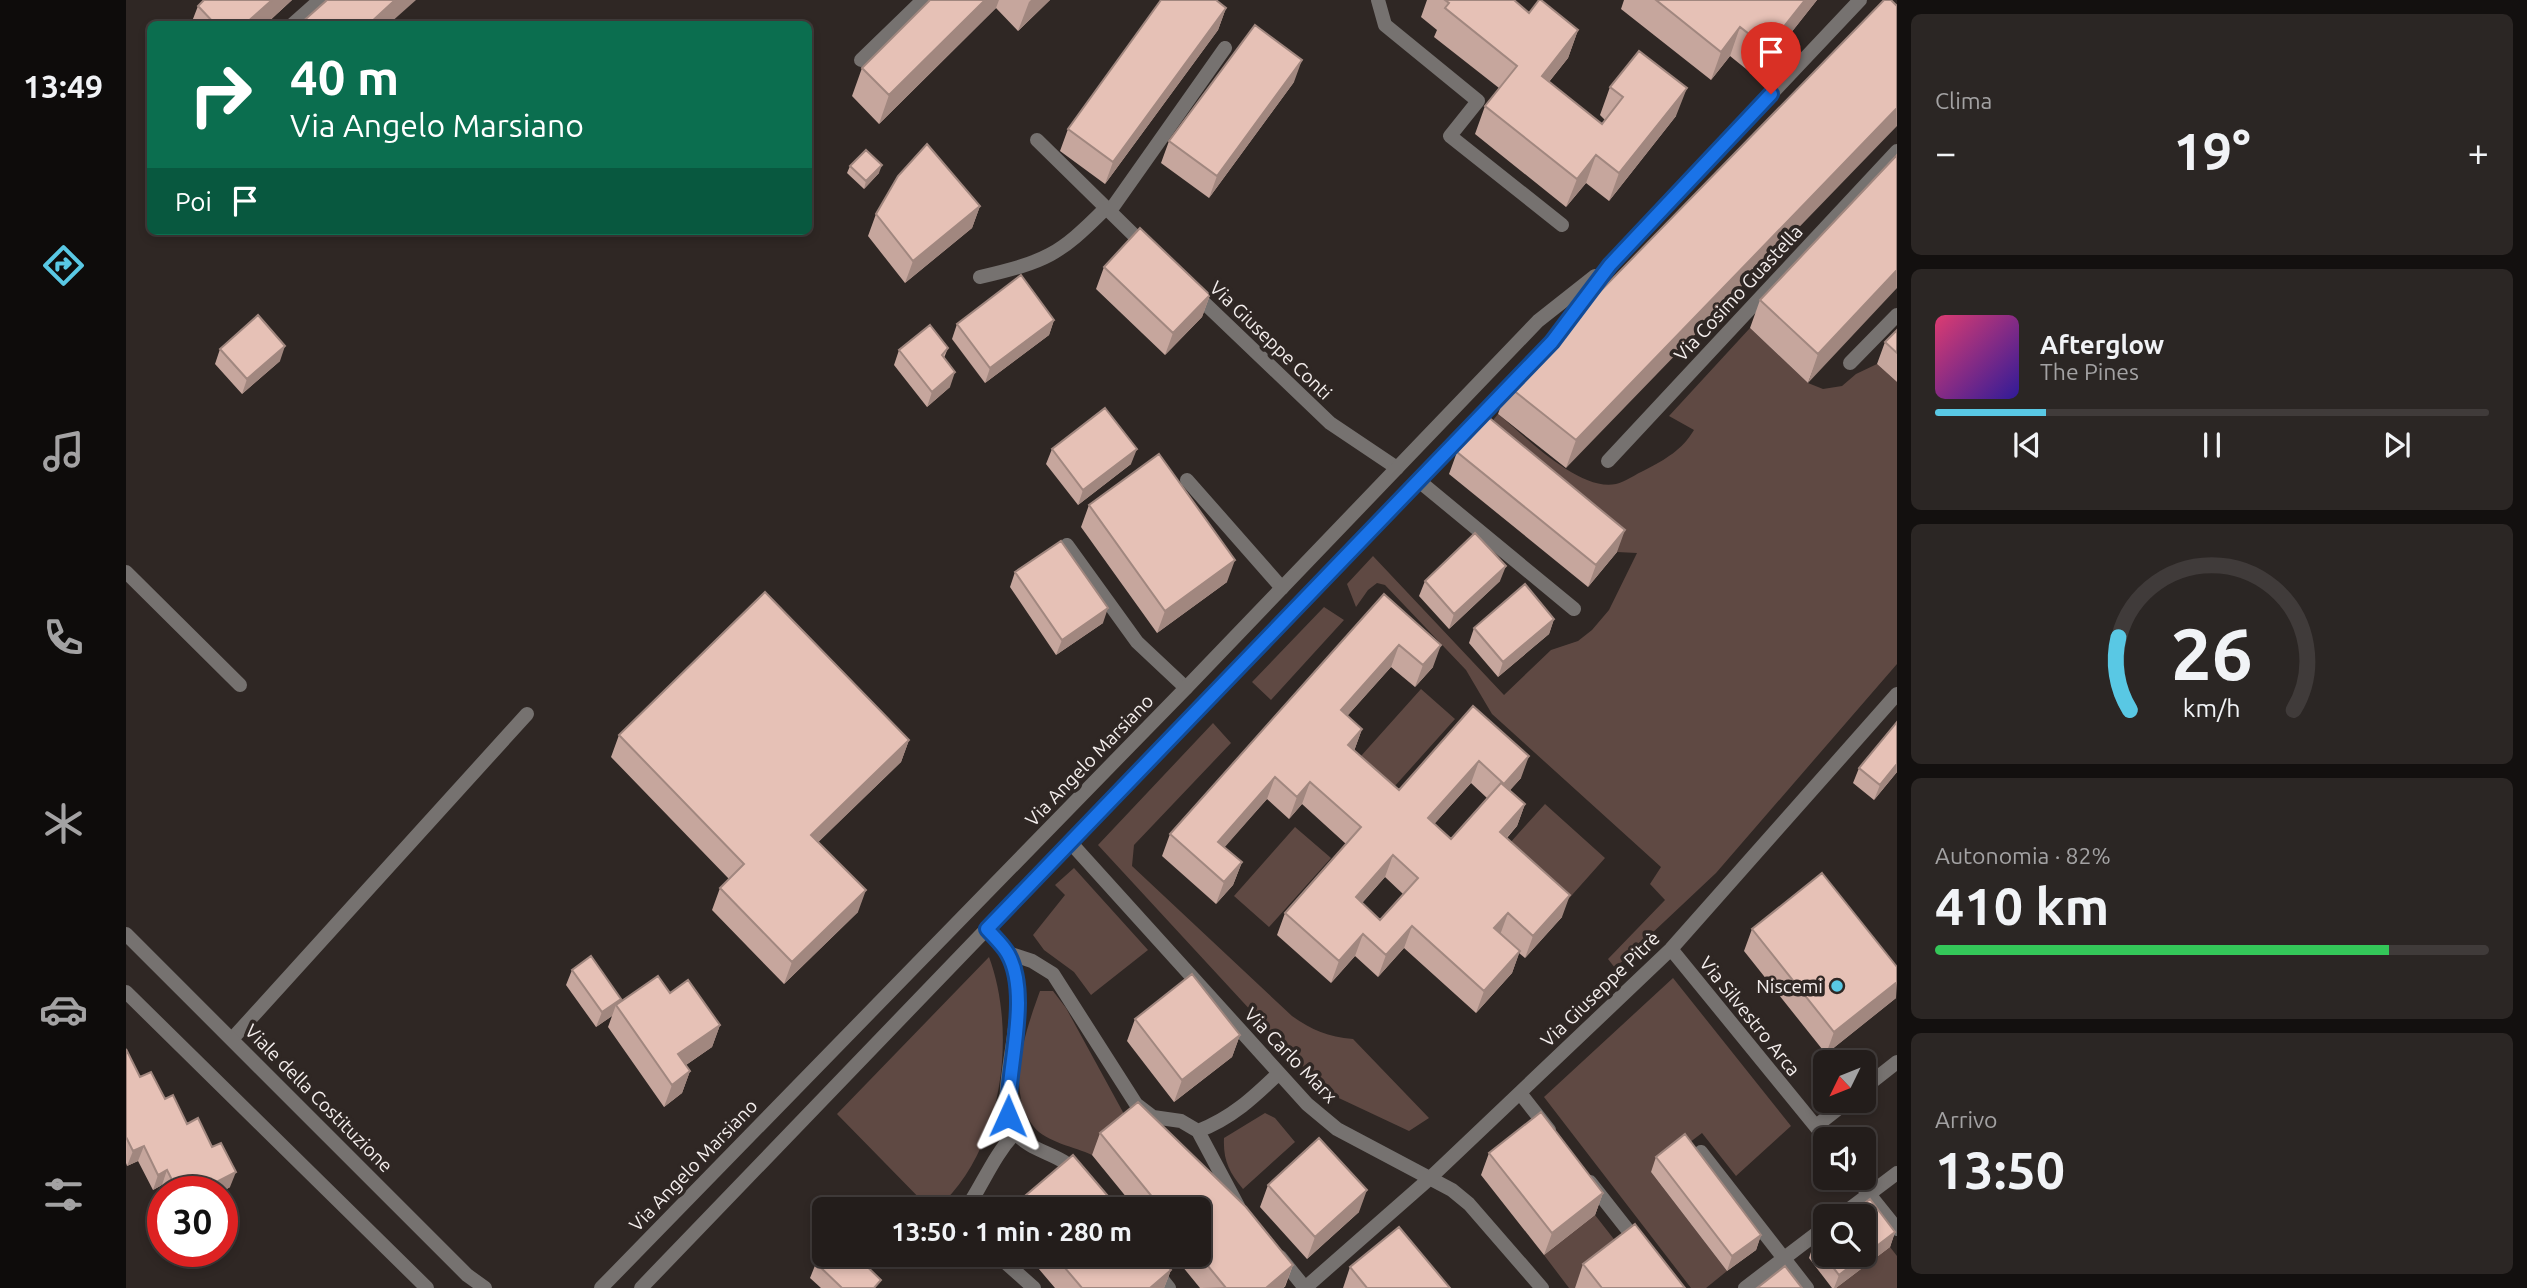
<!DOCTYPE html>
<html lang="it">
<head>
<meta charset="utf-8">
<style>
  body { margin:0; font-family:Ubuntu,sans-serif; background:#2b2624; color:#f1f3f6; height:100vh; display:flex; flex-direction:column; font-size:26px; white-space:nowrap }
  * { box-sizing:border-box; margin:0 }
  p { font-size:23px; color:#a3a2a3 }
  .icon { flex:none; width:38px; height:38px; fill:none; stroke:currentColor; stroke-width:2; stroke-linecap:round; stroke-linejoin:round }
  .map { position:relative; flex:1; overflow:hidden }
  .details { display:flex; flex-direction:column; gap:14px; padding:14px; background:#13100f; width:630px }
  .details>* { flex:none }
  .guide { position:absolute; left:21px; top:21px; width:665px; height:214px; border-radius:10px; box-shadow:0 4px 10px #0003,0 0 0 2px #403b3a; background:#0b6e4f; color:#fff; overflow:hidden }
  .needle { width:46px; rotate:227deg }
  .controls { position:absolute; left:1687px; top:1050px; display:grid; gap:14px }
  .controls a { display:grid; place-items:center; width:63px; height:63px; border-radius:10px; background:#231d1b; box-shadow:0 4px 10px #0003,0 0 0 2px #403b3a; font-size:35px }
  .speed { position:absolute; left:21px; top:1176px; display:flex; gap:14px; font-size:35px; font-weight:700; text-align:center }
  .speed>* { display:grid; place-content:center; width:91px; height:91px; border-radius:50%; background:#231d1b; box-shadow:0 4px 10px #0003,0 0 0 2px #403b3a; line-height:1 }
  .speed .limit { border:10px solid #d22; background:#fff; color:#111 }
  .pin { position:absolute; display:grid; place-items:center; width:60px; height:60px; color:#fff; margin:-72px -30px; border-radius:50% 50% 50% 0; rotate:-45deg; box-shadow:0 0 7px #0007 }
  .pin .icon { rotate:45deg }
  .me { position:absolute; width:77px; margin:-38px; rotate:1deg; stroke-linejoin:round; filter:drop-shadow(0 0 5px #0008) }
  .turn { display:flex; align-items:center; gap:24px; height:147px; padding:0 28px; font-size:32px }
  .turn .icon { width:91px; height:91px; stroke-width:2.5 }
  .turn b { display:block; font-size:49px; line-height:60px }
  .then { display:flex; align-items:center; height:66px; padding:0 28px; background:#0003; gap:14px; font-size:26px }
  .big { font-size:52px; font-weight:700; line-height:1.1 }
  .details .card { flex:1; display:flex; flex-direction:column; justify-content:center; gap:10px; min-width:0; padding:0 24px; border-radius:10px; background:#2b2624 }
  .details .dial { align-items:center; gap:0 }
  .dial svg { height:182px; overflow:visible; fill:none; stroke:#403b3a; stroke-width:7; stroke-linecap:round; text-anchor:middle }
  .dial text { fill:#f1f3f6; stroke:none }
  .song { display:flex; align-items:center; gap:21px }
  .cover { width:84px; height:84px; border-radius:10px; background:linear-gradient(135deg,hsl(340 70% 55%),hsl(250 70% 35%)) }
  .played { height:7px; border-radius:4px; background:linear-gradient(90deg,#59c8e4 20%,#403b3a 20%) }
  .keys { display:flex; justify-content:space-around; direction:ltr }
  .heat { display:flex; justify-content:space-between; align-items:center; font-size:38px; direction:ltr }
  .charge { height:10px; border-radius:5px; background:linear-gradient(90deg,#34c759 82%,#403b3a 0) }
  .trip { position:absolute; left:686px; top:1197px; width:399px; height:70px; border-radius:10px; background:#231d1b; box-shadow:0 4px 10px #0003,0 0 0 2px #403b3a; font-weight:700; line-height:70px; text-align:center }
  main { display:flex; flex:1; min-height:0 }
  .menu { display:flex; flex-direction:column; width:126px; justify-content:space-around; align-items:center; background:#0e0c0b; color:#a3a2a3 }
  .menu .icon { width:49px; height:49px }
  .menu .selected { color:#59c8e4 }
  .menu b { font-size:32px; color:#f1f3f6 }
  .map>svg:first-child { display:block }
  .green { fill:#5f4943 }
  .lines { fill:none; stroke-linecap:round; stroke-linejoin:round }
  .service { stroke:#767270; stroke-width:14 }
  .minor { stroke:#767270; stroke-width:14 }
  .tertiary { stroke:#767270; stroke-width:14 }
  .wall { fill:#c6a69d; fill-rule:evenodd }
  .shaded-wall { fill:#a1877f }
  .building { fill:#e6c1b6; stroke:#a1877f; stroke-width:2; fill-rule:evenodd }
  .route-casing { stroke:#114b97; stroke-width:18 }
  .route { stroke:#1a73e8; stroke-width:12 }
  .poi-dot { fill:#59c8e4; stroke:#2f2724; stroke-width:2.5 }
  .labels { text-anchor:middle; stroke-width:7; stroke-linejoin:round; paint-order:stroke }
  .street-label { font-size:19px; fill:#f4eeed; stroke:#2f2724 }
  .poi-label { font-size:19px; fill:#f4eeed; stroke:#2f2724; text-anchor:end }
</style>
</head>
<body>
<main>
<nav class="menu">
<b>13:49</b>
<svg class="icon selected" aria-label="directions" viewBox="0 0 24 24"><path d="M12 3l9 9-9 9-9-9zM9 14v-3h6M13 9l2 2-2 2"/></svg>
<svg class="icon" aria-label="music" viewBox="0 0 24 24"><path d="M9 18V5l10-2v13"/><circle cx="6" cy="18" r="3"/><circle cx="16" cy="16" r="3"/></svg>
<svg class="icon" aria-label="phone" viewBox="0 0 24 24"><path d="M5 4h4l2 5-3 2q2 4 5 5l2-3 5 2v4C11 20 4 13 5 4z"/></svg>
<svg class="icon" aria-label="climate" viewBox="0 0 24 24"><path d="M12 3v18M4 7l16 10M4 17L20 7"/></svg>
<svg class="icon" aria-label="car" viewBox="0 0 24 24"><path d="M5 17H2v-5l4-1 3-4h7l3 4 3 1v5h-3M9 17h6M6 11h13"/><circle cx="7" cy="17" r="2"/><circle cx="17" cy="17" r="2"/></svg>
<svg class="icon" aria-label="filters" viewBox="0 0 24 24"><path d="M4 7h16M4 17h16"/><circle cx="9" cy="7" r="2"/><circle cx="15" cy="17" r="2"/></svg>
</nav>
<div class="map">
<svg width="1771" height="1288" viewBox="0 0 1771 1288">
  <rect width="100%" height="100%" fill="#2f2724"/>
  <path class="green" d="M1624,328L1682,383L1697,389L1716,386L1730,374L1751,364L1771,382V664L1590,873L1489,968L1482,959L1539,900L1524,884L1535,867L1366,714L1340,670L1259,585L1251,583L1242,590L1230,607L1221,584L1247,556L1378,695L1425,650L1452,641L1466,630L1483,610L1511,553L1491,552L1353,438L1372,414C1399,436 1453,492 1490,484C1499,482 1510,474 1519,470C1540,459 1556,450 1568,430L1543,416Z
    M1198,607L1218,620L1145,700L1126,682Z
    M1295,689L1329,719L1268,787L1235,756Z
    M1087,723L1105,743L1008,845L1006,866L1166,1016C1186,1030 1202,1037 1227,1039L1303,1118L1283,1131L1200,1092L972,845Z
    M1419,804L1479,858L1438,904L1383,844Z
    M1169,827L1205,858L1143,927L1108,896Z
    M948,868L1022,950L965,995L948,972L918,950L907,935L939,895L929,885Z
    M863,957C892,1035 876,1153 810,1209H804L711,1114Z
    M1547,978L1665,1126L1610,1176L1576,1133L1525,1172L1601,1271L1580,1288H1565L1418,1097Z
    M914,991H927L940,1008L1004,1125L966,1155C949,1147 920,1142 908,1127C878,1090 900,1030 914,991Z
    M1139,1113L1149,1118L1169,1142L1117,1189C1103,1172 1097,1160 1098,1138Z
    M1469,1215L1498,1252L1453,1288H1443L1418,1255Z
    M1764,1247L1771,1256V1288H1710Z"/>
  <g class="lines">
    <path class="service" d="M1252,0L1259,25L1352,101L1324,136L1436,225"/>
    <path class="minor" d="M167,24L194,0
      M735,60L797,0
      M911,140L1021,248
      M984,211L1099,48
      M854,277C921,261 932,256 980,208
      M1069,294L1204,423L1271,468
      M1724,363L1771,315
      M1482,461L1771,151
      M1061,480L1156,588
      M1293,481L1448,609
      M941,545L1011,642L1060,688
      M0,572L114,685
      M944,842L1181,1104L1211,1129L1326,1190L1343,1204L1416,1288
      M861,929C868,937 877,945 882,953C911,1002 862,1096 889,1132C905,1153 935,1153 951,1173
      M1545,949L1700,1139
      M882,953L906,961L927,974L1010,1104L1027,1117L1055,1121L1072,1131L1112,1206
      M107,1038L401,714
      M1738,1088L1771,1062
      M1394,1093L1423,1130
      M1690,1126L1722,1101
      M1072,1131C1106,1118 1128,1097 1153,1073
      M1575,1152L1681,1288
      M1730,1178L1771,1229
      M1464,1182L1512,1243
      M840,1209C857,1184 868,1155 889,1133
      M1714,1216L1771,1173
      M871,1255L908,1288
      M1017,1255L1043,1288
      M1154,1257L1179,1288
      M1179,1288L1303,1179L1545,949L1771,694
      M1619,1288L1699,1227"/>
    <path class="tertiary" d="M1417,352L1484,265L1734,0
      M0,934L341,1275L359,1288
      M0,992L301,1288
      M475,1288L1060,688L1412,321L1469,276
      M515,1288L1393,376"/>
  </g>
  <path class="wall" d="M78,0H166L140,24H65L72,6Z
    M804,0H924L892,31L870,8L753,124L726,96L736,68Z
    M1301,0H1388L1403,13L1452,30L1442,58L1423,82L1476,124L1479,120L1474,115L1484,87L1550,116L1483,201L1460,183L1440,207L1349,134L1359,106L1373,88L1308,37L1311,30L1295,17Z
    M1498,0H1691L1630,77L1604,56L1585,80L1495,9Z
    M1758,0L1440,468L1372,414L1382,386Z
    M1100,8L1092,30L979,184L934,151L942,129Z
    M1168,82L1083,198L1035,163L1043,141Z
    M1771,155L1682,383L1624,328L1634,300Z
    M724,166L753,173L738,189L721,173Z
    M854,206L846,228L779,283L742,236L750,214Z
    M978,267L1084,295L1076,317L1039,355L970,289Z
    M928,320L923,335L859,383L826,339L831,324Z
    M1771,330V382L1751,364L1759,342Z
    M822,348L818,358L824,387L801,407L768,365L773,350Z
    M94,349L154,361L116,394L89,364Z
    M926,449L1005,464L952,505L920,464Z
    M1331,452L1491,552L1462,587L1323,474Z
    M963,505L1101,582L1031,633L955,527Z
    M889,572L977,623L930,655L884,587Z
    M1299,581H1374L1323,629L1293,596Z
    M1258,594L1307,667L1289,687L1265,667L1221,716L1236,729L1228,751L1273,790L1347,706L1395,778L1384,790L1399,804L1391,826L1381,838L1436,917L1399,958L1393,953L1386,973L1350,1013L1278,948L1252,977L1229,956L1205,983L1151,935L1159,913L1220,844L1176,804L1163,819L1141,799L1098,847L1116,862L1107,885L1090,904L1036,856L1044,834ZM1345,783L1361,798L1325,839L1308,824ZM1259,877L1277,894L1254,920L1236,903Z
    M1428,619L1423,634L1372,677L1343,643L1348,628Z
    M493,735L783,740L775,762L692,842L732,912L658,984L586,910L594,888L603,879L485,757Z
    M1733,768L1771,772L1748,800L1727,783Z
    M1626,929L1770,998L1700,1054L1618,951Z
    M446,970L495,999L493,1003L544,993L594,1025L586,1047L560,1065L564,1071L556,1093L538,1107L482,1027L486,1016L470,1027L440,985Z
    M1009,1019L1114,1035L1106,1057L1048,1102L1001,1041Z
    M0,1049L14,1077L39,1099L61,1124L104,1187L96,1192H39L36,1185L27,1190L12,1161L1,1166L0,1163Z
    M974,1133L1167,1265L1159,1287L1074,1288L1047,1255H1073V1209H1010L966,1155Z
    M1363,1153L1477,1193L1469,1215L1418,1255L1355,1175Z
    M1530,1157L1635,1235L1630,1250L1601,1271L1525,1172Z
    M1142,1185L1233,1212L1181,1259L1134,1207Z
    M1769,1232L1764,1247L1710,1288H1706L1683,1258L1688,1243Z
    M901,1255H1032L1045,1270L1038,1288H929Z
    M690,1263L748,1288H695L684,1278Z
    M1457,1264L1559,1288H1449Z
    M1224,1267L1324,1288H1217Z"/>
  <path class="shaded-wall" d="M146,0H166L140,24H119Z
    M269,0H290L263,24H243Z
    M859,0H873L870,8L753,124L763,95Z
    M905,0H924L892,31L903,2Z
    M1679,0H1691L1630,77L1641,48Z
    M1100,8L1092,30L979,184L987,162Z
    M1614,27L1604,56L1585,80L1595,52Z
    M1452,30L1442,58L1405,104L1416,76Z
    M1176,60L1168,82L1083,198L1091,176Z
    M1561,88L1550,116L1483,201L1493,173Z
    M1771,108V126L1440,468L1450,440Z
    M1470,155L1460,183L1440,207L1451,179Z
    M756,165L753,173L738,189L740,181Z
    M854,206L846,228L779,283L787,261Z
    M1771,270V288L1682,383L1692,354Z
    M1084,295L1076,317L1039,355L1047,333Z
    M928,320L923,335L859,383L864,368Z
    M159,346L154,361L116,394L121,379Z
    M829,372L824,387L801,407L806,392Z
    M1011,449L1005,464L952,505L957,490Z
    M1499,530L1491,552L1462,587L1470,565Z
    M1109,560L1101,582L1031,633L1039,611Z
    M1380,566L1374,581L1323,629L1328,614Z
    M982,608L977,623L930,655L936,640Z
    M1428,619L1423,634L1372,677L1377,662Z
    M1273,645L1265,667L1207,732L1215,710Z
    M1315,645L1307,667L1289,687L1297,665Z
    M1236,729L1228,751L1222,745Z
    M783,740L775,762L677,857L685,835Z
    M1403,756L1395,778L1370,806L1378,784Z
    M1353,761L1345,783L1294,840L1302,818Z
    M1771,764V772L1748,800L1754,785Z
    M1149,777L1141,799L1084,864L1092,842Z
    M1184,782L1176,804L1163,819L1171,797Z
    M1399,804L1391,826L1366,854L1374,832Z
    M1267,855L1259,877L1222,919L1230,897Z
    M1116,862L1107,885L1090,904L1098,882Z
    M740,890L732,912L658,984L666,962Z
    M1444,895L1436,917L1399,958L1407,936Z
    M1382,913L1374,935L1368,928Z
    M1286,926L1278,948L1252,977L1260,955Z
    M1237,934L1229,956L1205,983L1213,961Z
    M1394,951L1386,973L1350,1013L1358,991Z
    M1771,982L1770,998L1700,1054L1708,1032Z
    M495,999L491,1007L490,1005L486,1016L470,1027L476,1012Z
    M594,1025L586,1047L544,1076L552,1054Z
    M1114,1035L1106,1057L1048,1102L1056,1080Z
    M564,1071L556,1093L538,1107L546,1085Z
    M18,1146L12,1161L1,1166L7,1151Z
    M41,1170L36,1185L27,1190L32,1175Z
    M110,1172L104,1187L96,1192H71Z
    M1241,1190L1233,1212L1181,1259L1189,1237Z
    M1477,1193L1469,1215L1418,1255L1426,1233Z
    M1769,1232L1764,1247L1710,1288H1708L1713,1275Z
    M1635,1235L1630,1250L1601,1271L1606,1256Z
    M1167,1265L1158,1288H1140Z
    M1045,1270L1038,1288H1024Z"/>
  <path class="building" d="M78,0H146L119,24H89L72,6Z
    M201,0H269L243,24H174Z
    M804,0H859L763,95L736,68Z
    M1035,0H1090L1100,8L987,162L942,129Z
    M1319,0H1388L1403,13L1413,0H1415L1452,30L1416,76L1476,124L1497,97L1484,87L1513,51L1561,88L1493,173L1470,155L1451,179L1359,106L1391,66L1319,8L1323,3Z
    M1530,0H1679L1641,48L1614,27L1595,52Z
    M1758,0H1765L1771,6V108L1450,440L1382,386Z
    M1129,25L1176,60L1091,176L1043,141Z
    M801,144L854,206L787,261L750,214L772,176Z
    M740,150L756,165L740,181L724,166Z
    M1771,155V270L1692,354L1634,300Z
    M1014,228L1084,295L1047,333L978,267Z
    M895,275L928,320L864,368L831,324Z
    M132,315L159,346L121,379L94,349Z
    M804,325L822,348L816,355L829,372L806,392L773,350Z
    M1771,330V353L1759,342Z
    M979,408L1011,449L957,490L926,449Z
    M1361,416L1499,530L1470,565L1331,452Z
    M1033,454L1109,560L1039,611L963,505Z
    M1349,533L1380,566L1328,614L1299,581Z
    M935,541L982,608L936,640L889,572Z
    M1399,584L1428,619L1377,662L1348,628Z
    M639,592L783,740L685,835L740,890L666,962L594,888L618,864L493,735Z
    M1258,594L1315,645L1297,665L1273,645L1215,710L1236,729L1222,745L1273,790L1347,706L1403,756L1378,784L1353,761L1302,818L1325,839L1375,783L1399,804L1374,832L1444,895L1407,936L1382,913L1368,928L1394,951L1358,991L1286,926L1260,955L1237,934L1213,961L1159,913L1235,827L1184,782L1171,797L1149,777L1092,842L1116,862L1098,882L1044,834ZM1267,855L1292,878L1254,920L1230,897Z
    M1771,722V764L1754,785L1733,768Z
    M1696,873L1771,967V982L1708,1032L1626,929Z
    M465,956L495,999L476,1012L446,970Z
    M1066,974L1114,1035L1056,1080L1009,1019Z
    M532,976L544,993L562,980L594,1025L552,1054L564,1071L546,1085L490,1005Z
    M0,1049L14,1077L25,1072L39,1099L47,1095L61,1124L72,1118L86,1147L95,1143L110,1172L71,1192H52L41,1170L32,1175L18,1146L7,1151L0,1137Z
    M1012,1102L1120,1207L1167,1265L1140,1288H1100L1073,1255V1209H1036L974,1133Z
    M1415,1112L1477,1193L1426,1233L1363,1153Z
    M1559,1134L1635,1235L1606,1256L1530,1157Z
    M1193,1138L1241,1190L1189,1237L1142,1185Z
    M947,1155L993,1209H889L886,1207Z
    M1744,1199L1769,1232L1713,1275L1688,1243L1699,1234V1255H1738V1216H1722Z
    M1509,1224L1559,1288H1476L1457,1264Z
    M1273,1227L1324,1288H1241L1224,1267Z
    M698,1255H729L755,1280L748,1288H716L690,1263Z
    M928,1255H1032L1045,1270L1024,1288H956Z
    M1659,1266L1676,1288H1631Z"/>
  <g class="lines">
    <defs>
      <path id="route" d="M882,1116C881,1069 905,995 882,954C877,945 868,937 861,929L1426,342L1484,265L1645,94"/>
    </defs>
    <use href="#route" class="route-casing"/>
    <use href="#route" class="route"/>
  </g>
  <circle class="poi-dot" cx="1711" cy="986" r="7"/>
  <g class="labels">
    <g class="street-label">
      <text transform="translate(1612 293) rotate(-47)" y="7">Via Cosimo Guastella</text>
      <text transform="translate(1145 340) rotate(44)" y="7">Via Giuseppe Conti</text>
      <text transform="translate(963 760) rotate(-46)" y="7">Via Angelo Marsiano</text>
      <text transform="translate(1474 989) rotate(-44)" y="7">Via Giuseppe Pitrè</text>
      <text transform="translate(1624 1016) rotate(51)" y="7">Via Silvestro Arca</text>
      <text transform="translate(1165 1055) rotate(46)" y="7">Via Carlo Marx</text>
      <text transform="translate(193 1098) rotate(45)" y="7">Viale della Costituzione</text>
      <text transform="translate(567 1165) rotate(-46)" y="7">Via Angelo Marsiano</text>
    </g>
    <g class="poi-label">
      <text x="1697" y="993">Niscemi</text>
    </g>
  </g>
</svg>
<div class="controls">
<a><svg class="needle" viewBox="-14 -14 28 28"><path d="M0-13l5 13h-10z" fill="#e53935"/><path d="M0 13l5-13h-10z" fill="#a3a2a3"/></svg></a>
<a><svg class="icon" aria-label="sound" viewBox="0 0 24 24"><path d="M4 9h4l5-4v14l-5-4H4zM17 9q2 3 0 6"/></svg></a>
<a><svg class="icon" aria-label="search" viewBox="0 0 24 24"><circle cx="10" cy="10" r="6"/><path d="M15 15l6 6"/></svg></a>
</div>
<div class="speed"><div class="limit">30</div></div>
<div class="pin" style="left:1645px;top:94px;background:#d93025"><svg class="icon" aria-label="arrive" viewBox="0 0 24 24"><path d="M6 21V4h12l-3 4 3 4H6"/></svg></div>
<svg class="me" style="left:882px;top:1116px" viewBox="-20 -20 40 40"><path d="M0-17L14 15 0 8-14 15z" fill="#1a73e8" stroke="#fff" stroke-width="4"/></svg>
<div class="trip">13:50 · 1 min · 280 m</div>
<div class="guide">
<div class="turn"><svg class="icon" aria-label="right" viewBox="0 0 24 24"><path d="M7 20v-9h11M14 6l5 5-5 5"/></svg><div><b>40 m</b>Via Angelo Marsiano</div></div>
<div class="then">Poi<svg class="icon" aria-label="arrive" viewBox="0 0 24 24"><path d="M6 21V4h12l-3 4 3 4H6"/></svg></div>
</div>
</div>
<section class="details">
<div class="card"><p>Clima</p>
<div class="heat"><a>−</a><b class="big">19°</b><a>+</a></div>
</div>
<div class="card">
<div class="song"><i class="cover"></i><div><b>Afterglow</b><p>The Pines</p></div></div>
<div class="played"></div>
<div class="keys"><svg class="icon" aria-label="previous" viewBox="0 0 24 24"><path d="M18 5L8 12l10 7zM5 5v14"/></svg><svg class="icon" aria-label="pause" viewBox="0 0 24 24"><path d="M8 5v14M16 5v14"/></svg><svg class="icon" aria-label="next" viewBox="0 0 24 24"><path d="M6 5l10 7-10 7zM19 5v14"/></svg></div>
</div>
<div class="card dial"><svg viewBox="0 0 100 80">
<path d="M14 69A42 42 0 1 1 86 69"/>
<path d="M14 69A42 42 0 0 1 9 37" stroke="#59c8e4"/>
<text x="50" y="56" font-size="32" font-weight="700">26</text>
<text x="50" y="72" font-size="11">km/h</text>
</svg></div>
<div class="card"><p>Autonomia · 82%</p><b class="big">410 km</b><div class="charge"></div></div>
<div class="card"><p>Arrivo</p><b class="big">13:50</b></div>
</section>
</main>
</body>
</html>
